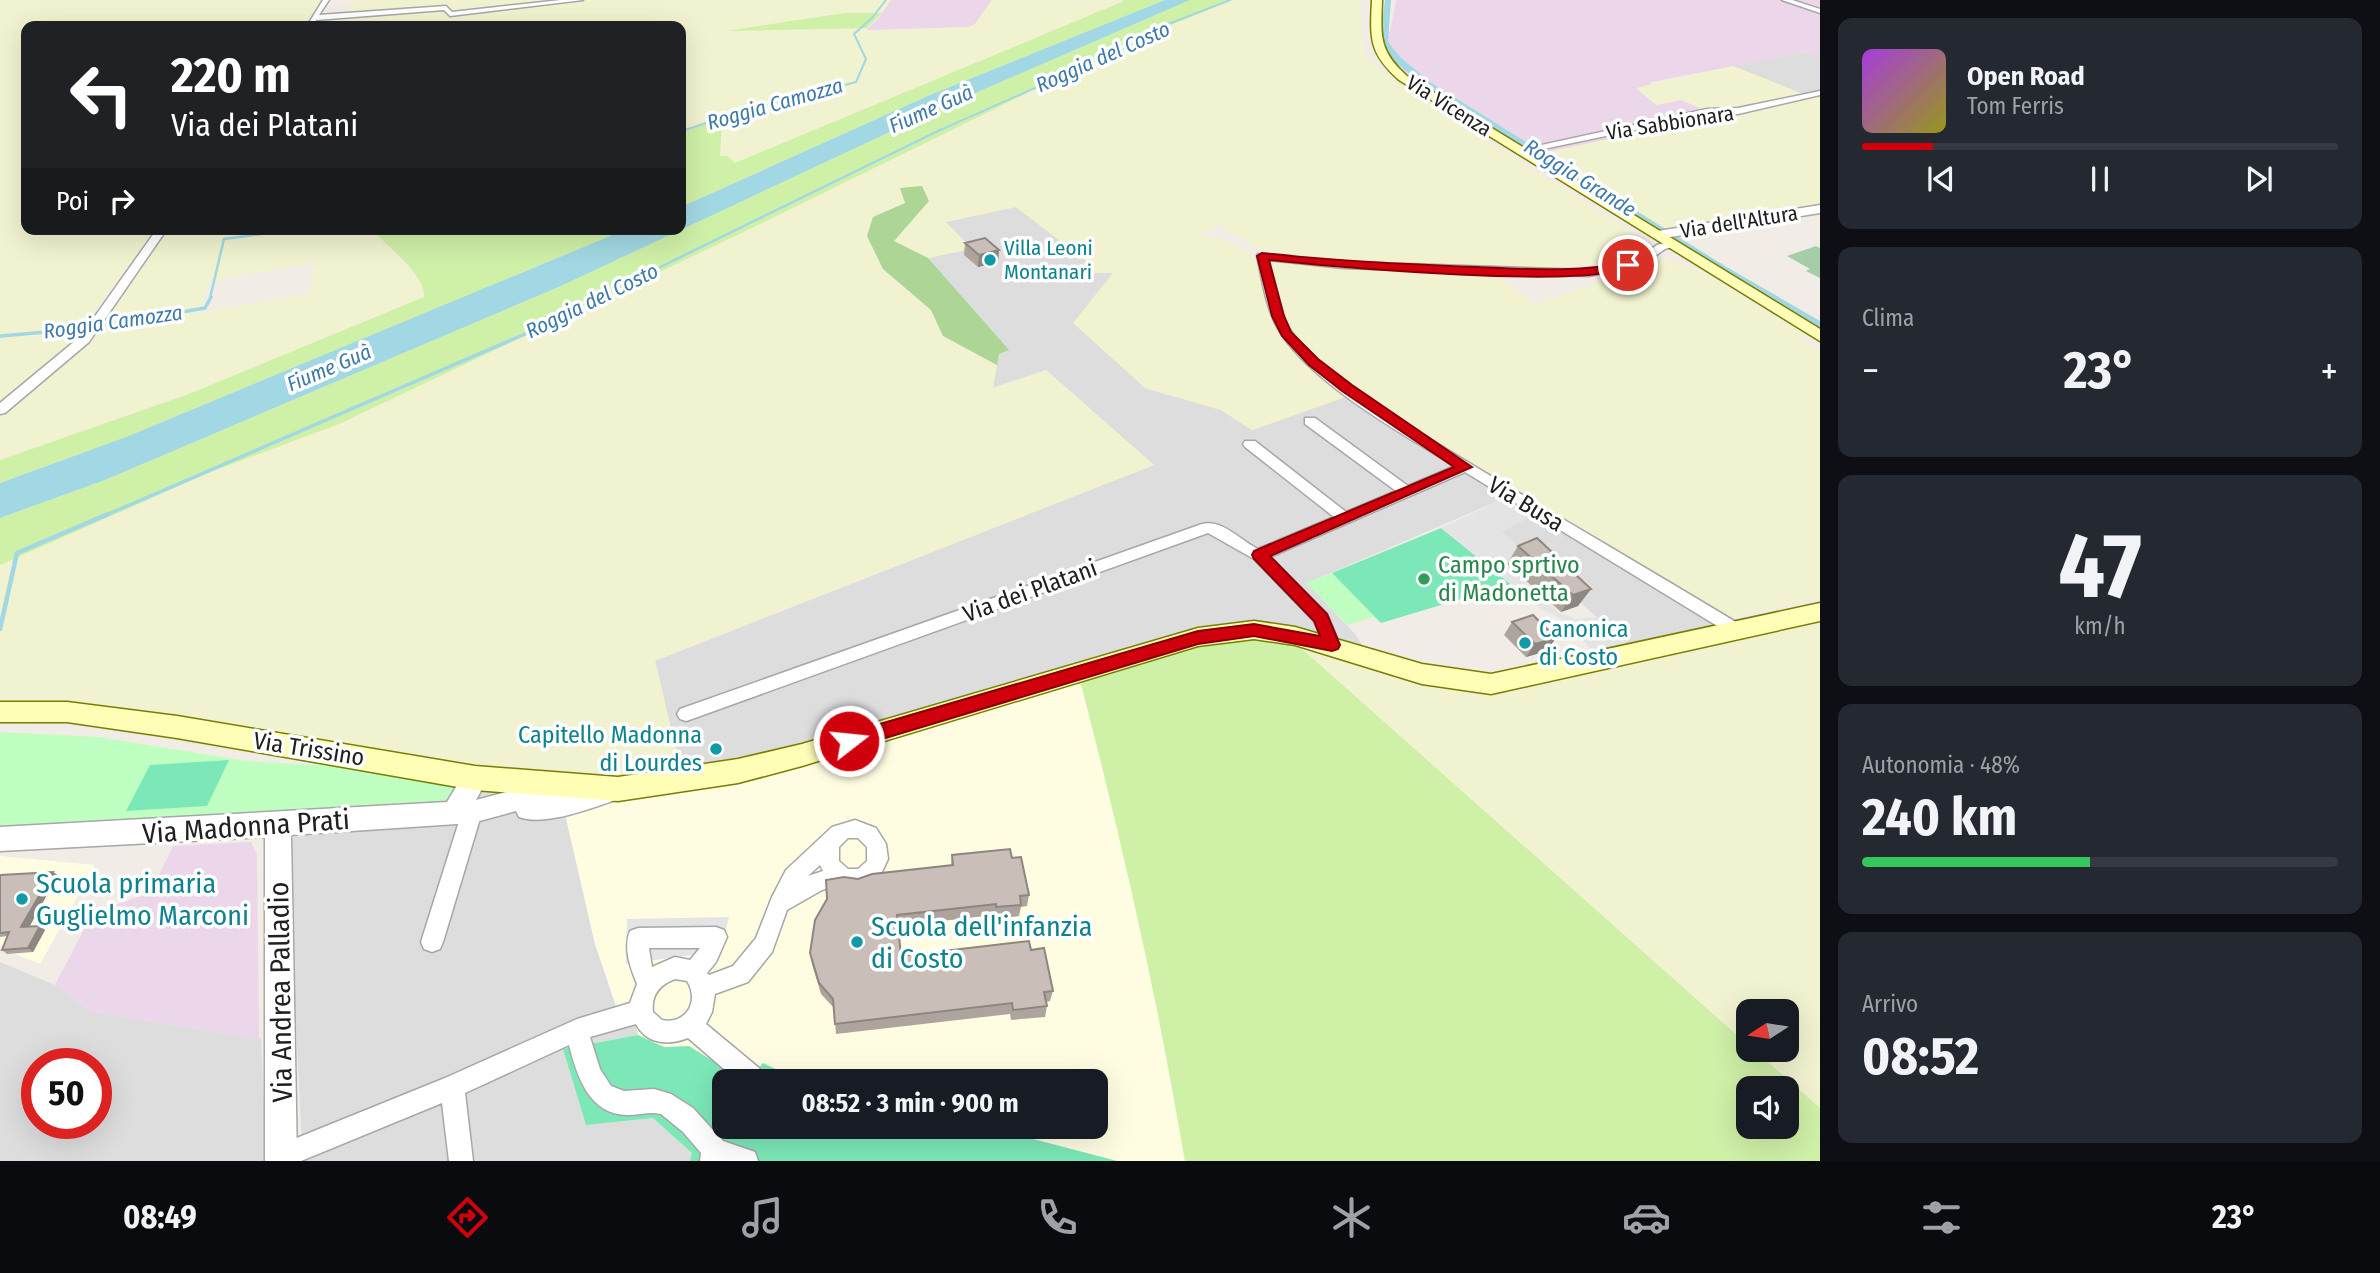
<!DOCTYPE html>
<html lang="it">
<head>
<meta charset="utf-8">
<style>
  body { margin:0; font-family:"Fira Sans Condensed",sans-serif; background:#242831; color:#f1f3f6; height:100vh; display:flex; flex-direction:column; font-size:26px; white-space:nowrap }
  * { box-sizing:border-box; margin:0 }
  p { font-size:23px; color:#9ea1a6 }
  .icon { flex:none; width:38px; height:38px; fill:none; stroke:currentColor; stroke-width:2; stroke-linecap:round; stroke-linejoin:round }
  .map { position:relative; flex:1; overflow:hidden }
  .details { display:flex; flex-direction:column; gap:18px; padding:18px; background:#0d0f14; width:560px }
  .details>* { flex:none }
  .hud { position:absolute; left:21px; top:21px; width:665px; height:214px; border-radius:14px; box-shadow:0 7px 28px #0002; background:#202124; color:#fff; overflow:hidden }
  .needle { width:46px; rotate:258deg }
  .buttons { position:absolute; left:1736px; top:999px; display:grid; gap:14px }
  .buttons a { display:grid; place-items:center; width:63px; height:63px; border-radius:14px; background:#171b24; box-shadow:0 7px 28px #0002; font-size:35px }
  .speed { position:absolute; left:21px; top:1048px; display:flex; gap:14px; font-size:35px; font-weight:700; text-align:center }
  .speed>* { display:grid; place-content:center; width:91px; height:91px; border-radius:50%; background:#171b24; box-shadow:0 7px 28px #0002; line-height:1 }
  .speed .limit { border:10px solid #d22; background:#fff; color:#111 }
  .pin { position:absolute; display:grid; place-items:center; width:60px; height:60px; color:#fff; margin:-30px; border:4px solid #fff; border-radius:50%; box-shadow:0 2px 7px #0007 }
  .me { position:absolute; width:77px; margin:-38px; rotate:74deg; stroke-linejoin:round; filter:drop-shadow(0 0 5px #0008) }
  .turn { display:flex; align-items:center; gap:24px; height:147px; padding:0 35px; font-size:32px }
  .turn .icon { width:91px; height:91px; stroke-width:2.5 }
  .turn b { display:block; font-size:49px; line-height:60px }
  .then { display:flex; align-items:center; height:66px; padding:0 35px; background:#0003; gap:14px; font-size:26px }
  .big { font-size:52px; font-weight:700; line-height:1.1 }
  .details .tile { flex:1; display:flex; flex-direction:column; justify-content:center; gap:10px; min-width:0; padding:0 24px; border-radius:14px; background:#242831 }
  .details .dial { align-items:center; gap:0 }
  .dial b { font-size:91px; line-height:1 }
  .song { display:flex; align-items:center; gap:21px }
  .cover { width:84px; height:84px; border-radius:10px; background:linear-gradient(135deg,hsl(280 70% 55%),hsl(60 70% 35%)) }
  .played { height:7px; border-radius:4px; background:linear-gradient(90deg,#d0000c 15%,#363941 15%) }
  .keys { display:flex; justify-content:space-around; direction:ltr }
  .heat { display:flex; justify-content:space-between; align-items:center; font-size:38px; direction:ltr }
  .charge { height:10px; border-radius:5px; background:linear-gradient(90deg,#34c759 48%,#363941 0) }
  .trip { position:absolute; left:712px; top:1069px; width:396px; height:70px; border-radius:14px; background:#171b24; box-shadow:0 7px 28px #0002; font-weight:700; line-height:70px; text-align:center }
  .tabs { display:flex; height:112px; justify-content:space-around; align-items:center; background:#090b0e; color:#9ea1a6 }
  .tabs .icon { width:49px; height:49px }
  .tabs .on { color:#d0000c }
  .tabs b { font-size:32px; color:#f1f3f6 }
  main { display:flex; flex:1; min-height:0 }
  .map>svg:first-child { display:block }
  .residential { fill:#dedddd; fill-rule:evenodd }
  .industrial { fill:#ebd7e9 }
  .education { fill:#fffde1 }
  .farmland { fill:#f1f2cf; fill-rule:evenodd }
  .grass { fill:#cff0a7; fill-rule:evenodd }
  .forest { fill:#acd596 }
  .cemetery { fill:#a4cda8 }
  .park { fill:#bfffc1 }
  .pitch { fill:#7ce8b8 }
  .parking { fill:#e4e4e4 }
  .water { fill:#a2d8e3 }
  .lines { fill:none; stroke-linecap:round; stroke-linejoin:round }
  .stream-far3 { stroke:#a2d8e3; stroke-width:2 }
  .stream-far2 { stroke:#a2d8e3; stroke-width:2.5 }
  .stream-far1 { stroke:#a2d8e3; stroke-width:3.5 }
  .stream { stroke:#a2d8e3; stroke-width:4.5 }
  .canal { fill:#a2d8e3; fill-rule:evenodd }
  .minor-casing { stroke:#a7a7a7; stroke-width:3 }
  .tertiary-casing { stroke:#a7a7a7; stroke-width:3 }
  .secondary-casing { stroke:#787e00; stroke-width:3 }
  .minor { fill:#fff; fill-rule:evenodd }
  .tertiary { fill:#fff; fill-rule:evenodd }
  .secondary { fill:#fffeb6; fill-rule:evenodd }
  .wall { fill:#aea49e }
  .shaded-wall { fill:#8d8681 }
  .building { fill:#cabfb8; stroke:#8d8681; stroke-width:2 }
  .route { fill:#d0000c; stroke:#870008; stroke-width:2 }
  .culture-dot { fill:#0f9aa8; stroke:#fff; stroke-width:2.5 }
  .leisure-dot { fill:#2e9e5b; stroke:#fff; stroke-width:2.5 }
  .labels { text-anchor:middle; stroke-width:7; stroke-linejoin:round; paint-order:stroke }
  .far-water-label { font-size:21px; font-style:italic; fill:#3d79a9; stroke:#fff }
  .far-street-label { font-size:21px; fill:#202020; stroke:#fff }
  .far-culture-label { font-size:21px; fill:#0d838f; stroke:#fff; text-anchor:start }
  .street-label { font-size:24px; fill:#202020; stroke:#fff }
  .leisure-label { font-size:24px; fill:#27864d; stroke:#fff; text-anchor:start }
  .culture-label { font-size:24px; fill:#0d838f; stroke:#fff; text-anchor:start }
  .near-street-label { font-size:28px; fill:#202020; stroke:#fff }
  .near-culture-label { font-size:28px; fill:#0d838f; stroke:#fff; text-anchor:start }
</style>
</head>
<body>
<main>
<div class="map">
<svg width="1820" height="1161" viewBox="0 0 1820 1161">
  <rect width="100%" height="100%" fill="#f1ede6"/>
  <path class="residential" d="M1807,52L1820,56V94L1808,96L1733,66Z
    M1016,207L1095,267L1092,272L1114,273L1145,388L1221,410L1252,430L1348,396L1512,495L1307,583L1356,635L1365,650L1275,625L1248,622L1209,630L778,756L681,771L655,661L1154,465L1046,370L992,388L999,354L1008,350L928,258L971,248L945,222Z
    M1538,512L1723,625L1628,645L1501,532Z
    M482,775L557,779L595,944L616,1006L632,1002L638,1035L563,1049L586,1125L653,1118L693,1153L690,1161H303L289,895L293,837L402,827Z
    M0,962L55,985L92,1012L259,1039L261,1037L266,1161H0ZM37,1064H96V1124H37Z"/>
  <path class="industrial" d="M891,0H992L975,24L969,27L866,30L878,19Z
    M1396,0H1820V56L1807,52L1651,82L1656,105L1681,100L1720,116L1533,155L1422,86L1391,62L1382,44V31L1390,32Z
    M251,842L257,854L259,1039L92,1012L55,985L93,912L150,893L173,846Z"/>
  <path class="education" d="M1076,665L1113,806L1148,960L1185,1161H1117L987,1127H1096V1082L813,1081L788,1075L763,1063L745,1081L689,1047H664L638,1035L632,1003L616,1006L595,944L557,779L593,780L778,756Z
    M0,856L95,865L40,964L0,948Z"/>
  <path class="farmland" d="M0,0H321L305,26H26V229H156L94,311L86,330L74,342L0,401Z
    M353,0H891L882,13H845L736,30L853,27L875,31L969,27L975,24L992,0L1126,1L735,163L720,156L722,117L681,132V26H315L319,18L348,14Z
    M1233,0H1359L1364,53L1368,59L1395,81L1647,242L1629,256L1610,262L1542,268L1343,262L1260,250L1215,223L1213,229L1196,234L1223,239L1250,252L1257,263L1259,255L1291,260L1491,272L1536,304L1665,258L1705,273L1806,335L1801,338L1820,350V598L1724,619L1348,396L1252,430L1221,410L1145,388L1073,323L1113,273H1091L1094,267L1016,207L946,222L972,249L928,258L894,241L929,201L900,188L905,203L873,217L883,269L931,310L943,336L997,365L993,388L1046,370L1154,465L655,660L681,771L641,776L557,779L0,707V565L213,471L339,424L752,228L1141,37Z
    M1733,66L1808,96L1820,94V205L1659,232L1533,155L1719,116L1681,100L1656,105L1636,88Z
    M170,229H371L419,278L424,291V297L189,394L0,460V419L91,342L104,327L112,309L123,292ZM315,263L309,294L216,309L199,315L209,281Z
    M1820,616V1108L1754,1050H1787V1012H1748V1045L1275,625L1434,669L1487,674L1510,673Z"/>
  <path class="grass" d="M1122,0H1165L930,95L681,207V132L722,117L720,156H727L735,163L1124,1Z
    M1190,0H1233L1141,37L752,228L339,424L213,471L0,565V518L105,480L561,286L941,108Z
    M845,13H882L867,28L726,31Z
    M371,229H627L126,437L0,483V460L189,394L424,297C426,275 386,245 371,229Z
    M1248,621L1275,625L1748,1045V1050H1754L1820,1108V1161H1185C1157,994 1119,829 1076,665ZM1748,1088H1787V1127H1748Z"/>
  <path class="forest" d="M922,186L929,201L894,241L928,258L1009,350L999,354L997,365L943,336L931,310L883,269L867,236L873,217L905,203L900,188Z"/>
  <path class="cemetery" d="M1816,246L1820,248V278L1806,271L1810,269L1787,256Z"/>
  <path class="park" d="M1332,573L1381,623L1373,617L1348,625L1306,583Z
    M0,732L99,737L247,761L482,775L429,809L0,831Z"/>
  <path class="pitch" d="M1441,528L1511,584L1381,623L1332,573Z
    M229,760L207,806L126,811L150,765Z
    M638,1035L664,1047L689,1046L745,1081L724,1082V1127H987L1117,1161H690L692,1153L653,1118L586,1125L563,1049Z
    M763,1063L788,1075L813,1081L748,1082Z"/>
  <path class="parking" d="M1512,495L1538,512L1502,532L1525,552L1505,563L1559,613L1576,619L1597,617L1628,645L1596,654L1560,618L1540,608L1441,528Z
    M729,917L720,954L692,955L626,964L627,919Z"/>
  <path class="water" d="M1165,0H1190L941,108L561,286L105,480L0,518V483L126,437L627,229H681V207L930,95Z"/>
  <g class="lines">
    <path class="stream-far3" d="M682,131L730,115L856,82L866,59L854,34L872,18L886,0
      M938,131L1134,44L1158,28L1230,0"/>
    <path class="stream-far2" d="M681,131L688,129
      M210,298L224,239L298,229
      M597,298L942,129"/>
    <path class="stream-far1" d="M0,336L82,329L205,308L211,297
      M104,516L532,331L601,297"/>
    <path class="stream" d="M0,629L17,553L108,514"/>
    <path class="canal" d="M1385,0H1391L1388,42L1400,57L1430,82L1725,266L1820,321V330L1717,270L1424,86L1394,61L1380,42Z"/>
    <defs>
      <path id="minor" d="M323,0H329L319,15L446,6L452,12L561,0H583L450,16L444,10L316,20L313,26H307Z
        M1782,0H1792L1820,9V13Z
        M1820,91V95L1738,114L1707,115L1519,154L1514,151L1707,109L1738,108Z
        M157,229H167L89,342L5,413L0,414V403L81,336Z
        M1672,241L1676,242V246L1665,249L1645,263L1589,276L1344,268L1268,260C1275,283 1277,310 1291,331C1322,377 1391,414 1438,444C1539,506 1642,565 1744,627L1746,631L1744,635H1732L1465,472L1270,557L1327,614L1340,645L1338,650H1326L1314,621L1254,559L1208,533L692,719L686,721L680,719L677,714L680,709L1202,524C1223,519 1241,541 1258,549L1334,517L1245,447L1243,444L1245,441H1255L1346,512L1396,491L1305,424V418H1315L1408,486L1455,466C1402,434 1302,378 1275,323C1265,302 1262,278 1257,256L1258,254L1344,262L1589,270L1637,259L1657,245Z
        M472,803L479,806L482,812L443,942L440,949L432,952L424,949L421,942L462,812L465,806Z
        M855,820L876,828L886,844L888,859L880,876L872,883L858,888L839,885L822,890L787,910L772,952L748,982L715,994L712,1012L706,1024L759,1068L763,1076L760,1082H739L688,1038C668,1046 646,1044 636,1024L590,1037L600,1069L611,1086L624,1091L654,1089L671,1094L693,1108L723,1141L755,1152L758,1161H700L701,1153L683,1132L661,1114C650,1111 640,1115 628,1115C589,1115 577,1076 569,1045L465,1093L473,1161H449L442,1103L301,1161H270L269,1157L272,1148L445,1078L577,1019L630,1003L637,984C630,967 623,948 630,931L638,928L716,927L724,930L727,937L716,962L707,973L709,975L733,966L756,938L772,897L786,870L832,827ZM848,838H858L867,847V861L858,869H848L839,861V847ZM820,865L823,871L808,876ZM649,948H700L690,960L675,957L652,967ZM675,979L687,981C700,1001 686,1025 662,1020L653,1012C651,995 659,985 675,979Z"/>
      <path id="tertiary" d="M1820,205V213L1658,239L1651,235L1658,231Z
        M475,767L484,770L488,778L476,800L563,777L572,780L575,790L612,779L621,782L625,790L621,798C595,807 545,827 519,817L516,811L472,823L291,835L297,1161H265V837L0,851V827L447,802L466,770Z"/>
      <path id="secondary" d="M1372,0H1382C1381,36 1378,50 1407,76L1820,329V341L1399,80C1369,53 1370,39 1372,0Z
        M1820,603V621L1491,694L1422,684L1295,645L1254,639L1198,646L802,766L738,783L618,801L475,790L177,738L67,722H0V702H67L177,716L475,766L618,777L738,759L802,744L1198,628L1254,621L1295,627L1422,664L1491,674Z"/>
    </defs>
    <use href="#minor" class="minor-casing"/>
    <use href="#tertiary" class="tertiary-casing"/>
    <use href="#secondary" class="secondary-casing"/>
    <use href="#minor" class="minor"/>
    <use href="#tertiary" class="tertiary"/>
    <use href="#secondary" class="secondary"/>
  </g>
  <path class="wall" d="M965,243L999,250L998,262L978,267L964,255Z
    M1518,546L1591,589L1578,606L1561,612L1507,564Z
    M1512,622L1547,651L1526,657L1504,635Z
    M952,855L1012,858L1029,895L1027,906L1021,907L1019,916L995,919L994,915L898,926L901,956L1031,950L1053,991L1050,1001L1046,1002L1047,1006L1045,1017L1011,1020L1010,1014L836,1034L834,1008L821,994L812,964L810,953L858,879L951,865Z
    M0,875H58L29,927L40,926L45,930L33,952L7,954L2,950L8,936L0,937Z"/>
  <path class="shaded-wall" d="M999,250L998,262L978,267L979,255Z
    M1591,589L1578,606L1561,612L1573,595Z
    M1556,638L1547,651L1526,657L1535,644Z
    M53,872L58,875L27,931L21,927Z
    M40,926L45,930L33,952L28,948Z"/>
  <path class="building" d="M985,238L999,250L979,255L965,243Z
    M1537,538L1591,589L1573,595L1518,546Z
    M1533,615L1556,638L1535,644L1512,622Z
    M1010,849L1012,858L1021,857L1029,895L1020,896L1021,905L996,907V904L897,915L901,956L1029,941L1031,950L1044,948L1053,991L1044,992L1047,1006L1013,1010L1012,1003L835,1024L833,999L819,983L810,953L815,920L827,899L826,880L844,877L858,879L872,874L953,865L952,855Z
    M53,872L21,927L40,926L28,948L2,950L9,932L0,933V875Z"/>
  <path class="route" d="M1262,253C1334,261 1405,264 1477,267C1528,269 1578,273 1628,262L1633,265C1598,291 1325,266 1269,260L1284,316L1291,332L1318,359L1352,385L1472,467L1270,556L1327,614L1340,645L1338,649L1332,651L1254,636L1198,644L849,749L842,746L840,741L842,736L849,733L1198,631L1254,624L1320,636L1314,621L1254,559L1252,555L1254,551L1454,467L1342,391L1309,365L1282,336L1272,316L1257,256Z"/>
  <g class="culture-dot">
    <circle cx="990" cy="260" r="7"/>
    <circle cx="1525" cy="643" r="7"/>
    <circle cx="716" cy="749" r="7"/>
    <circle cx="22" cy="899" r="7"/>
    <circle cx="857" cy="942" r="7"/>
  </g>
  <circle class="leisure-dot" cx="1424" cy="579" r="7"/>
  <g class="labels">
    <g class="far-water-label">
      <text transform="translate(1103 57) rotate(-24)" y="7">Roggia del Costo</text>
      <text transform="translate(775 104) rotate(-16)" y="7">Roggia Camozza</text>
      <text transform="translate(931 109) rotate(-24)" y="7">Fiume Guà</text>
      <text transform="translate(1580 178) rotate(32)" y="7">Roggia Grande</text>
      <text transform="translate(592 301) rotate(-26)" y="7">Roggia del Costo</text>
      <text transform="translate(113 322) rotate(-8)" y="7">Roggia Camozza</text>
      <text transform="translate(329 368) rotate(-23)" y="7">Fiume Guà</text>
    </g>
    <g class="far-street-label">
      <text transform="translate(1449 106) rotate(32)" y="7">Via Vicenza</text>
      <text transform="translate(1670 123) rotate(-9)" y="7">Via Sabbionara</text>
      <text transform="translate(1739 222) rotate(-9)" y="7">Via dell'Altura</text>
    </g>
    <g class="far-culture-label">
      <text x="1004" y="255">Villa Leoni<tspan x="1004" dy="24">Montanari</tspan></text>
    </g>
    <g class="street-label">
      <text transform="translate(1526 504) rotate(31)" y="8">Via Busa</text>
      <text transform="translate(1030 591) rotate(-20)" y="8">Via dei Platani</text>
      <text transform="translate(309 749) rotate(9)" y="8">Via Trissino</text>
    </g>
    <g class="leisure-label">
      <text x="1438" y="573">Campo sprtivo<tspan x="1438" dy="28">di Madonetta</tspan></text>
    </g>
    <g class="culture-label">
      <text x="1539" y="637">Canonica<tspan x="1539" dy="28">di Costo</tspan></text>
      <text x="702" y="743" text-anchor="end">Capitello Madonna<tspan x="702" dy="28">di Lourdes</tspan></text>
    </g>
    <g class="near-street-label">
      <text transform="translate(246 826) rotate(-4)" y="10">Via Madonna Prati</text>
      <text transform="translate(280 992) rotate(-91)" y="10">Via Andrea Palladio</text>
    </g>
    <g class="near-culture-label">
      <text x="36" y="893">Scuola primaria<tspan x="36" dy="32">Guglielmo Marconi</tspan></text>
      <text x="871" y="936">Scuola dell'infanzia<tspan x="871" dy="32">di Costo</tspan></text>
    </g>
  </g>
</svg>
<div class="buttons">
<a><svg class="needle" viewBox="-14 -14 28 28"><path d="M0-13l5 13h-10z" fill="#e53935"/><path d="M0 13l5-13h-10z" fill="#9ea1a6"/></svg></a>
<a><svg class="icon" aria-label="sound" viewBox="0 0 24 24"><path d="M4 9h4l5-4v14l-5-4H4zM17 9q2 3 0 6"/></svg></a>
</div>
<div class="speed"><div class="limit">50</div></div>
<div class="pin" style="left:1628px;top:265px;background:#d93025"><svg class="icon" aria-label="arrive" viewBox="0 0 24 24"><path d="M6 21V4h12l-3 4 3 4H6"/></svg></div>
<svg class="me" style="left:849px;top:741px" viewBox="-20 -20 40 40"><circle r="17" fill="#d0000c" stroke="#fff" stroke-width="3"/><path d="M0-11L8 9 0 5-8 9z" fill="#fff"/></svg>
<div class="trip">08:52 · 3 min · 900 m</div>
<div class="hud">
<div class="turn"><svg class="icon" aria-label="left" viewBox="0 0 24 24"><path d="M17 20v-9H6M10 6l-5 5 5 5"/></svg><div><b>220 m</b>Via dei Platani</div></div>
<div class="then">Poi<svg class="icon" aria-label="right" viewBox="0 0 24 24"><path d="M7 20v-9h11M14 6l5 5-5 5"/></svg></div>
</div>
</div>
<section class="details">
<div class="tile">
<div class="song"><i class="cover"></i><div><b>Open Road</b><p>Tom Ferris</p></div></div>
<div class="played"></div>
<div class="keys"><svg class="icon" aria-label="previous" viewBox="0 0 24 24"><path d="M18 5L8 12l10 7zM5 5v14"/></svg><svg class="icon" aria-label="pause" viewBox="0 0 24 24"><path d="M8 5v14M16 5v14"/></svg><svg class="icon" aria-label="next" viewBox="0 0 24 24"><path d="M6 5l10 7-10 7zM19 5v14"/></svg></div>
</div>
<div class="tile"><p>Clima</p>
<div class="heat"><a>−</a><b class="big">23°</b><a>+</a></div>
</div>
<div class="tile dial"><b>47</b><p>km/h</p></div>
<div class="tile"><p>Autonomia · 48%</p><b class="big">240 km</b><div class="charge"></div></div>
<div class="tile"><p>Arrivo</p><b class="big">08:52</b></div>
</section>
</main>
<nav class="tabs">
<b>08:49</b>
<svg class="icon on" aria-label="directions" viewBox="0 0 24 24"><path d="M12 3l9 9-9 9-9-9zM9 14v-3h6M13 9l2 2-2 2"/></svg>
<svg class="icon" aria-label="music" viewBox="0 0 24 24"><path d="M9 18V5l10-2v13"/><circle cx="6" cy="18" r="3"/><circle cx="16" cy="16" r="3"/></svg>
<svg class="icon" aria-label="phone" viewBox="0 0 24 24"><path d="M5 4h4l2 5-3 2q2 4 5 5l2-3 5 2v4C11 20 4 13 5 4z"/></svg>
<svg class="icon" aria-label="climate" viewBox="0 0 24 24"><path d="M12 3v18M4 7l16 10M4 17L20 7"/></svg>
<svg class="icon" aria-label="car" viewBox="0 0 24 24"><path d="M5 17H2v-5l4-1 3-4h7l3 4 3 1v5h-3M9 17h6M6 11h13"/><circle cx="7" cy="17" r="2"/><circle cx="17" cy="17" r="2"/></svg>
<svg class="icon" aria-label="filters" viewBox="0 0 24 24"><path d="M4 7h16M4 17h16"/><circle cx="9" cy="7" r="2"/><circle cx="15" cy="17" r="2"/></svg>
<b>23°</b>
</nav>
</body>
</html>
